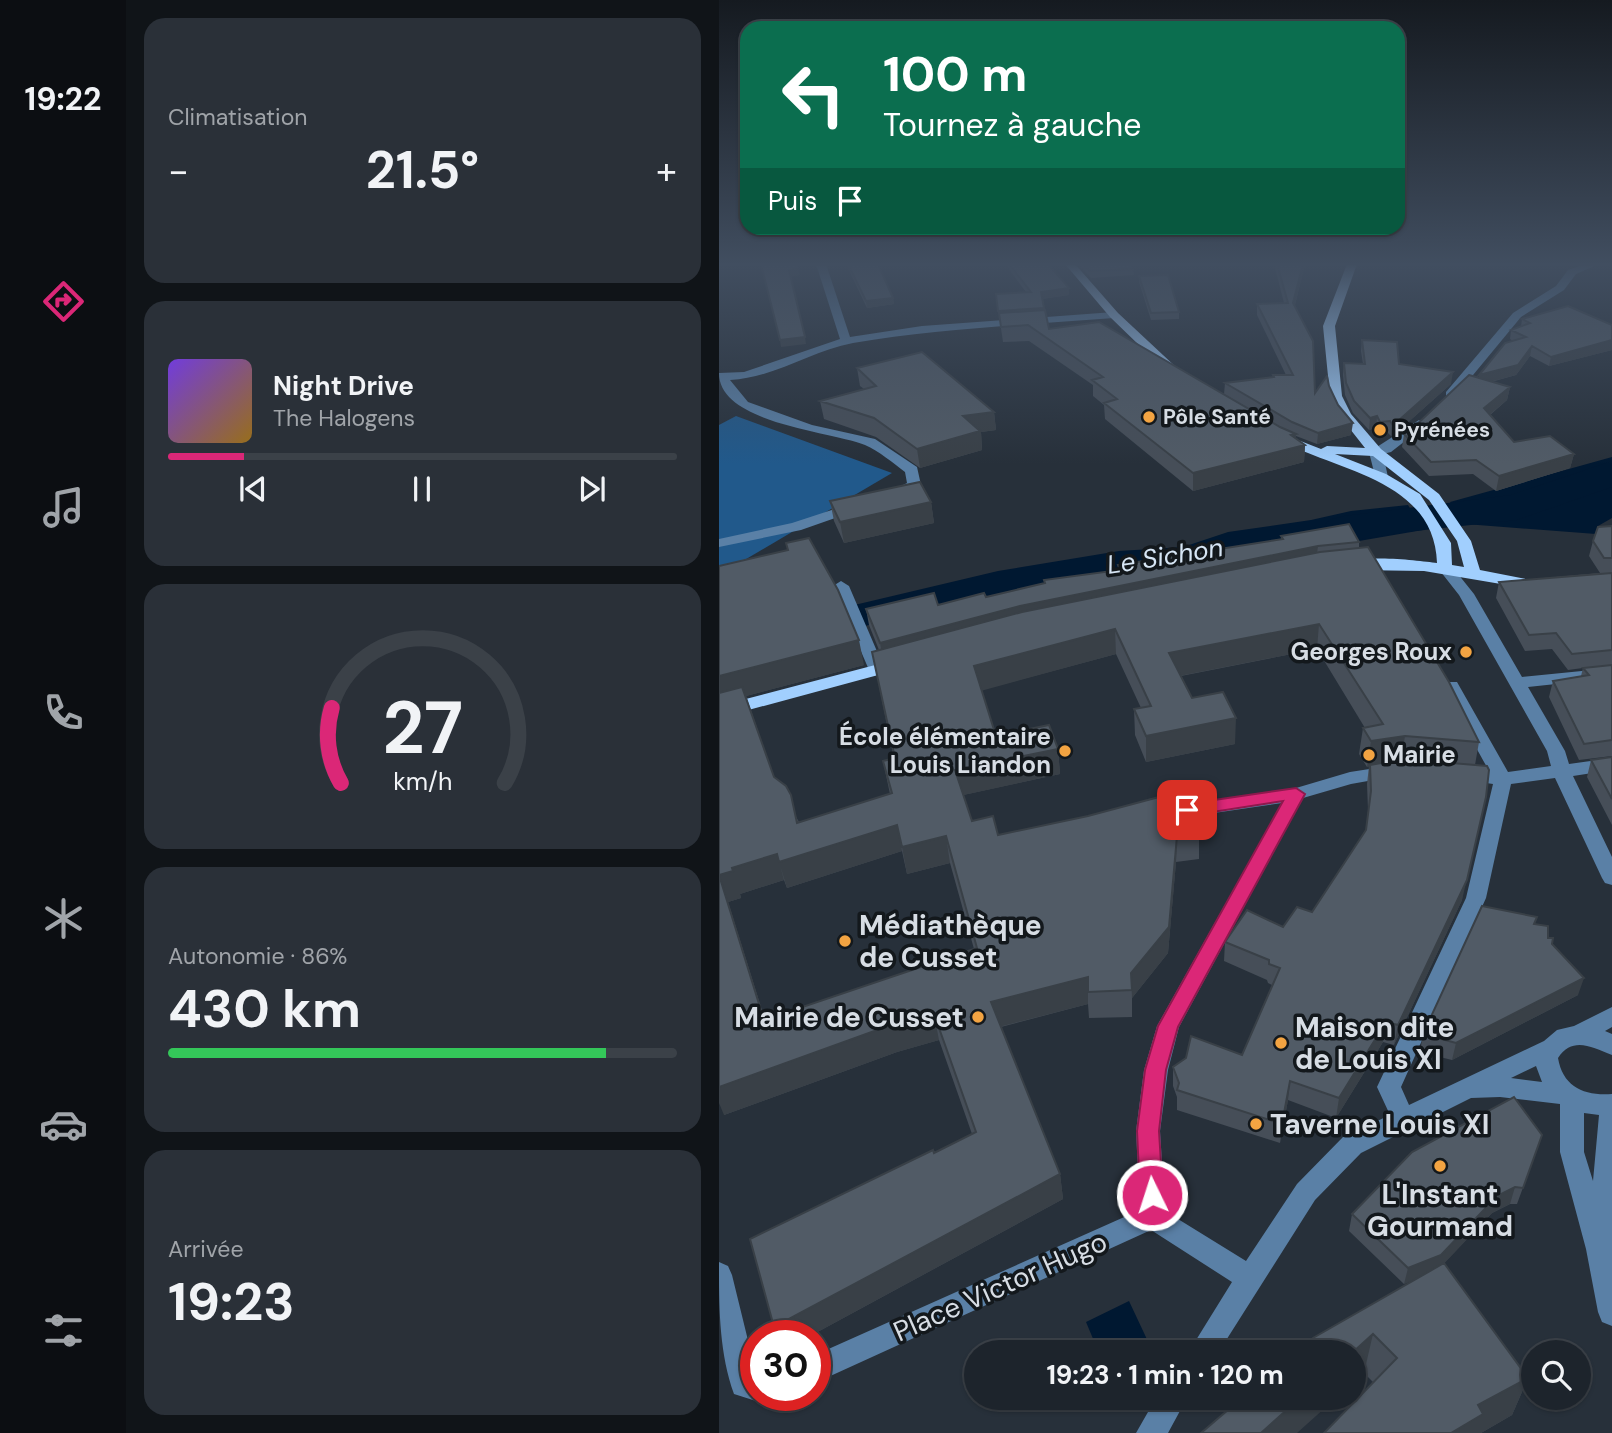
<!DOCTYPE html>
<html lang="fr">
<head>
<meta charset="utf-8">
<style>
  body { margin:0; font-family:"DM Sans",sans-serif; background:#2a3038; color:#f1f3f6; height:100vh; display:flex; flex-direction:column; font-size:26px; white-space:nowrap }
  * { box-sizing:border-box; margin:0 }
  p { font-size:23px; color:#a0a4a9 }
  .icon { flex:none; width:38px; height:38px; fill:none; stroke:currentColor; stroke-width:2; stroke-linecap:round; stroke-linejoin:round }
  .map { position:relative; flex:1; overflow:hidden }
  .details { display:flex; flex-direction:column; gap:18px; padding:18px; background:#101418; width:593px }
  .details>* { flex:none }
  .guide { position:absolute; left:21px; top:21px; width:665px; height:214px; border-radius:21px; box-shadow:0 2px 5px #0004,0 0 0 2px #3b4148; background:#0b6e4f; color:#fff; overflow:hidden }
  .controls { position:absolute; left:802px; top:1340px; display:grid; gap:14px }
  .controls a { display:grid; place-items:center; width:70px; height:70px; border-radius:50%; background:#1d242c; box-shadow:0 2px 5px #0004,0 0 0 2px #3b4148; font-size:35px }
  .speed { position:absolute; left:21px; top:1320px; display:flex; gap:14px; font-size:35px; font-weight:700; text-align:center }
  .speed>* { display:grid; place-content:center; width:91px; height:91px; border-radius:50%; background:#1d242c; box-shadow:0 2px 5px #0004,0 0 0 2px #3b4148; line-height:1 }
  .speed .limit { border:10px solid #d22; background:#fff; color:#111 }
  .pin { position:absolute; display:grid; place-items:center; width:60px; height:60px; color:#fff; margin:-30px; border-radius:14px; box-shadow:0 4px 10px #0006 }
  .me { position:absolute; width:77px; margin:-38px; rotate:356deg; stroke-linejoin:round; filter:drop-shadow(0 0 5px #0008) }
  .turn { display:flex; align-items:center; gap:24px; height:147px; padding:0 28px; font-size:32px }
  .turn .icon { width:91px; height:91px; stroke-width:2.5 }
  .turn b { display:block; font-size:49px; line-height:60px }
  .then { display:flex; align-items:center; height:66px; padding:0 28px; background:#0003; gap:14px; font-size:26px }
  .big { font-size:52px; font-weight:700; line-height:1.1 }
  .details .tile { flex:1; display:flex; flex-direction:column; justify-content:center; gap:10px; min-width:0; padding:0 24px; border-radius:21px; background:#2a3038 }
  .details .dial { align-items:center; gap:0 }
  .dial svg { height:182px; overflow:visible; fill:none; stroke:#3b4148; stroke-width:7; stroke-linecap:round; text-anchor:middle }
  .dial text { fill:#f1f3f6; stroke:none }
  .song { display:flex; align-items:center; gap:21px }
  .cover { width:84px; height:84px; border-radius:10px; background:linear-gradient(135deg,hsl(260 70% 55%),hsl(40 70% 35%)) }
  .played { height:7px; border-radius:4px; background:linear-gradient(90deg,#db2777 15%,#3b4148 15%) }
  .keys { display:flex; justify-content:space-around; direction:ltr }
  .heat { display:flex; justify-content:space-between; align-items:center; font-size:38px; direction:ltr }
  .charge { height:10px; border-radius:5px; background:linear-gradient(90deg,#34c759 86%,#3b4148 0) }
  .trip { position:absolute; left:245px; top:1340px; width:402px; height:70px; border-radius:35px; background:#1d242c; box-shadow:0 2px 5px #0004,0 0 0 2px #3b4148; font-weight:700; line-height:70px; text-align:center }
  main { display:flex; flex:1; min-height:0 }
  .menu { display:flex; flex-direction:column; width:126px; justify-content:space-around; align-items:center; background:#0c0e12; color:#a0a4a9 }
  .menu .icon { width:49px; height:49px }
  .menu .active { color:#db2777 }
  .menu b { font-size:32px; color:#f1f3f6 }
  .map>svg:first-child { display:block }
  .forest { fill:#21598b }
  .water { fill:#001831 }
  .lines { fill:none; stroke-linecap:round; stroke-linejoin:round }
  .river { fill:#001831; fill-rule:evenodd }
  .minor { fill:#5a80a6; fill-rule:evenodd }
  .major { fill:#a1cffe; fill-rule:evenodd }
  .wall { fill:#464e58; fill-rule:evenodd }
  .shaded-wall { fill:#394047 }
  .building { fill:#515b66; stroke:#394047; stroke-width:2; fill-rule:evenodd }
  .route { fill:#db2777; stroke:#8e194d; stroke-width:2 }
  .poi-dot { fill:#f3a442; stroke:#13181c; stroke-width:2.5 }
  .labels { text-anchor:middle; stroke-width:7; stroke-linejoin:round; paint-order:stroke }
  .far-poi-label { font-size:21px; font-weight:bold; fill:#d7dde4; stroke:#13181c; text-anchor:start }
  .poi-label { font-size:24px; font-weight:bold; fill:#d7dde4; stroke:#13181c; text-anchor:end }
  .water-label { font-size:26px; font-style:italic; fill:#d7e6f5; stroke:#13181c }
  .near-poi-label { font-size:28px; font-weight:bold; fill:#d7dde4; stroke:#13181c; text-anchor:start }
  .near-street-label { font-size:28px; fill:#d7dde4; stroke:#13181c }
</style>
</head>
<body>
<main>
<nav class="menu">
<b>19:22</b>
<svg class="icon active" aria-label="directions" viewBox="0 0 24 24"><path d="M12 3l9 9-9 9-9-9zM9 14v-3h6M13 9l2 2-2 2"/></svg>
<svg class="icon" aria-label="music" viewBox="0 0 24 24"><path d="M9 18V5l10-2v13"/><circle cx="6" cy="18" r="3"/><circle cx="16" cy="16" r="3"/></svg>
<svg class="icon" aria-label="phone" viewBox="0 0 24 24"><path d="M5 4h4l2 5-3 2q2 4 5 5l2-3 5 2v4C11 20 4 13 5 4z"/></svg>
<svg class="icon" aria-label="climate" viewBox="0 0 24 24"><path d="M12 3v18M4 7l16 10M4 17L20 7"/></svg>
<svg class="icon" aria-label="car" viewBox="0 0 24 24"><path d="M5 17H2v-5l4-1 3-4h7l3 4 3 1v5h-3M9 17h6M6 11h13"/><circle cx="7" cy="17" r="2"/><circle cx="17" cy="17" r="2"/></svg>
<svg class="icon" aria-label="filters" viewBox="0 0 24 24"><path d="M4 7h16M4 17h16"/><circle cx="9" cy="7" r="2"/><circle cx="15" cy="17" r="2"/></svg>
</nav>
<section class="details">
<div class="tile"><p>Climatisation</p>
<div class="heat"><a>−</a><b class="big">21.5°</b><a>+</a></div>
</div>
<div class="tile">
<div class="song"><i class="cover"></i><div><b>Night Drive</b><p>The Halogens</p></div></div>
<div class="played"></div>
<div class="keys"><svg class="icon" aria-label="previous" viewBox="0 0 24 24"><path d="M18 5L8 12l10 7zM5 5v14"/></svg><svg class="icon" aria-label="pause" viewBox="0 0 24 24"><path d="M8 5v14M16 5v14"/></svg><svg class="icon" aria-label="next" viewBox="0 0 24 24"><path d="M6 5l10 7-10 7zM19 5v14"/></svg></div>
</div>
<div class="tile dial"><svg viewBox="0 0 100 80">
<path d="M14 69A42 42 0 1 1 86 69"/>
<path d="M14 69A42 42 0 0 1 10 36" stroke="#db2777"/>
<text x="50" y="56" font-size="32" font-weight="700">27</text>
<text x="50" y="72" font-size="11">km/h</text>
</svg></div>
<div class="tile"><p>Autonomie · 86%</p><b class="big">430 km</b><div class="charge"></div></div>
<div class="tile"><p>Arrivée</p><b class="big">19:23</b></div>
</section>
<div class="map">
<svg width="893" height="1433" viewBox="0 0 893 1433">
  <rect width="100%" height="100%" fill="#27303a"/>
  <path class="forest" d="M17,416L173,473L0,575V425Z"/>
  <path class="water" d="M893,457V518L879,526L877,534L746,524L731,502Z
    M689,505L704,530L640,541L638,538L217,609L133,629L110,611L279,571L400,551L464,547L509,532L592,520L632,511Z
    M410,1301L433,1350L428,1353H380L367,1322Z"/>
  <g class="lines">
    <path class="river" d="M893,461V487L798,520L687,532L625,542L610,538L603,529L610,520L625,516L792,495Z"/>
    <path class="minor" d="M97,264H107L131,337L203,326L395,312L400,315L395,318C308,325 220,328 134,343C91,351 55,378 11,380L29,402L93,425L156,439L198,467L202,485L200,488L177,496L170,492L188,483L186,472C174,463 160,451 146,445C112,431 0,424 0,373L25,372L121,339Z
      M866,264H880L857,274L845,290L802,317L735,398H727V392L794,313L837,286L849,270Z
      M700,420L706,424L704,427L672,452L664,454L669,477L662,481L657,480L650,452Z
      M134,503L141,507L139,510L82,530L0,547V539L73,523Z
      M726,562L731,564L755,594L803,677L893,668V678L809,687L846,751L850,764L893,758V770L854,776L893,857V885L886,883L883,878L836,778L792,784L767,898L682,1087L690,1105L825,1041L838,1030L855,1026L893,1007V1027L886,1031L893,1034V1055C872,1047 854,1036 839,1058C844,1087 865,1096 893,1094V1326L883,1322L879,1312L867,1249L841,1152V1104L781,1097L752,1098L642,1153L596,1200L499,1353H469L513,1282L432,1230L96,1383V1355L421,1210L417,1131L425,1070L438,1026L563,803L468,817L461,815L458,810L461,805L577,788L631,772L670,766L677,768L679,772L677,776L632,784L584,798L460,1027L449,1070L441,1131L446,1211L527,1261L578,1184L624,1137L671,1115L658,1087L747,898L774,784L740,779L738,775L740,771H770L723,686L726,682H738L789,772L832,766L828,751L740,595L718,567ZM817,1066L823,1082L792,1078ZM865,1113L880,1115L874,1181L865,1152Z
      M122,581L130,586L166,670L164,674L158,675L150,670L114,586Z
      M0,1262L9,1266L13,1275L37,1373V1395H48L37,1401L15,1394C0,1352 0,1307 0,1262Z
      M437,1398H468L449,1433H417Z"/>
    <path class="major" d="M346,264H356L399,313L459,369V375H451L391,317Z
      M628,264H638L616,326L623,396L632,414L662,449L720,494L752,541L761,570L822,582L825,585L822,588L817,590L705,571L637,570L629,565C643,553 700,561 718,563C716,494 648,476 594,455C583,450 568,447 560,439L566,435L602,449L608,446L646,448L620,415L611,396L604,326ZM616,454L654,456L710,500L738,541L745,567L733,565L732,543L701,494L667,474Z
      M179,659L185,660L187,664L185,668L0,718V706Z"/>
  </g>
  <path class="wall" d="M127,264H159L174,298L175,304L148,308Z
    M286,264H329L350,295L323,299L330,329L563,428L505,394L506,383L554,377V375H567L538,315V304L565,303L555,264H586L576,305L596,393L610,386L632,435L598,444L577,436L576,438L586,445L585,462L474,491L386,419L385,405L374,396V385L310,341L284,342L277,294L307,292Z
    M359,264H413L414,269L415,275L372,278Z
    M420,276L460,312V319L432,320L420,282Z
    M803,319L893,325V350L830,366L811,356L797,375L772,382L791,387L788,400L771,415L795,442L855,454L851,468L777,491L754,474L710,476L683,447L685,434L693,429L760,378V375L794,341L791,339L792,330L802,327Z
    M643,340L680,364L732,384L677,433L672,436L669,433L660,434L657,428L650,430L634,413L626,395L624,375L625,363L644,364L642,351Z
    M138,368L275,412L277,430L262,432L263,450L201,468L157,437L105,419L101,401L145,389L141,386Z
    M111,501L212,502L215,523L125,543L115,521Z
    M893,526V756L860,760L830,697L834,681L862,676L864,668L849,670L833,649L806,651L777,598L780,582L881,573L870,556L874,541Z
    M562,536L640,542V548L760,742L756,765L743,900L675,1045L664,1042L617,1118L569,1100L561,1143L458,1110V1097L454,1086V1067L523,1055L553,985L549,983L548,980L505,961L506,942L564,927L593,912L647,830L649,810L648,784L650,766L648,767L640,754L644,728H646L598,649L462,676L473,698L516,744L427,762L416,735L415,709L422,708L397,654L262,690L277,736L339,749L341,774L244,795L253,821L279,835L480,833V859L457,862L449,953L413,998V1017L370,1018L369,1004L282,1027L341,1174L344,1199L93,1335H58L215,1153L253,1134L220,1040L178,1052L5,1115L0,566L145,665L27,696L55,777L80,822L171,794L164,761L175,759L153,652L160,650L150,625L147,609L219,605L267,597L325,583V580L399,570V565L562,539ZM183,851L188,874L231,863L255,949L46,1020L9,902L22,898L21,894L65,880L68,888Z
    M893,757V825L868,777L872,760Z
    M816,925L829,938L859,995L733,1060L701,1052L704,1034Z
    M823,1135L798,1204H791L773,1213L725,1263L809,1378L793,1415L762,1433H605L654,1382L645,1373L635,1382V1353L694,1280L685,1284L630,1231L633,1214Z"/>
  <path class="shaded-wall" d="M584,264H586L574,313V303Z
    M79,269L81,275L72,277L70,270Z
    M350,288V295L322,299V292Z
    M174,298L175,304L148,308L147,301Z
    M86,337L87,344L62,347L61,340Z
    M893,340V350L830,366L832,357Z
    M813,346L811,356L797,375L759,385L760,375Z
    M734,372L732,384L677,433L672,436L673,424Z
    M791,387L788,400L763,421L765,408Z
    M275,412L277,430L262,432L263,450L201,468L198,449L244,416Z
    M658,416L657,428L650,430L651,418Z
    M634,423L632,435L598,444L599,433Z
    M577,434L576,447L586,445L585,462L474,491V473Z
    M855,454L851,468L777,491L780,476Z
    M212,502L215,523L125,543L121,522Z
    M599,546L597,561L164,659L161,643L301,606Z
    M600,624L598,649L450,678V653Z
    M396,629L397,654L258,692L255,666Z
    M140,640L145,665L0,703V676Z
    M517,718L516,744L427,762V736Z
    M686,736L682,761L648,767L652,741Z
    M339,749L341,774L240,796L236,770Z
    M767,797L743,900L675,1045L679,1025Z
    M178,825L183,851L68,888L60,862Z
    M227,836L231,863L188,874L183,847Z
    M458,836L457,862L449,953L413,998L412,973Z
    M58,854L65,880L21,894L22,898L9,902L0,875L13,868Z
    M369,977V1004L276,1028L272,1002Z
    M865,978L859,995L733,1060L737,1043Z
    M215,1014L220,1040L178,1052L5,1115L0,1103V1087L172,1025Z
    M667,1022L664,1042L617,1118L620,1098Z
    M571,1081L569,1100L561,1143L563,1124Z
    M341,1174L344,1199L93,1335H58L55,1327Z
    M796,1187L791,1204L773,1213L718,1271L685,1284L689,1268L778,1196Z
    M654,1334L645,1373L635,1382V1353H633Z
    M809,1378L793,1415L762,1433H732L759,1405Z
    M581,1398H617L578,1433H542Z"/>
  <path class="building" d="M42,264H78L79,269L70,270L86,337L61,340Z
    M129,264H159L174,298L147,301Z
    M290,264H329L350,288L322,292L325,308L279,311L277,294L312,292Z
    M365,264H413L414,269L371,271Z
    M558,264H584L574,303L594,341L596,393L608,376L610,386L619,405L634,423L599,433L573,422L506,383L555,377L554,375H574L538,304L569,303Z
    M449,275L460,312L432,313L420,276Z
    M849,306L893,325V340L832,357L813,346L799,365L760,375L786,343L807,337L792,330L811,323L803,319Z
    M326,310L330,329L380,322L561,427L577,434L572,435L586,445L474,473L385,403L398,399L373,380L384,377L309,325L282,327L280,313Z
    M643,340L678,342L680,364L734,372L679,421L673,424L671,421L661,422L658,416L651,418L635,401L627,383L625,363L646,364Z
    M203,352L275,412L244,416L261,431L198,449L155,418L101,401L157,386L138,368Z
    M750,375L791,387L765,408L795,442L831,436L855,454L780,476L757,460L712,462L685,434L693,429Z
    M201,482L212,502L121,522L111,501Z
    M630,524L640,542L599,546L301,606L161,643L147,609L215,593L219,605L265,593L267,597L326,583L325,580L401,570L399,565L564,539L562,536Z
    M893,526V558H885L874,541L879,527Z
    M90,538L119,590L140,640L0,676V566L69,550L67,543Z
    M649,547L730,682L760,742L686,736L652,741L644,728L664,724L600,624L450,653L473,698L504,692L517,718L427,736L415,709L432,706L396,629L255,666L277,736L330,725L339,749L236,770L253,821L274,816L279,835L369,816L455,793L480,833L458,836L450,927L412,973L413,990L369,992V977L272,1002L341,1174L55,1327L31,1239L214,1150L215,1153L257,1132L215,1014L172,1025L0,1087V693L23,687L55,777L67,786L72,795L78,823L173,793L164,761L176,758L153,652L303,612L601,552ZM178,825L183,847L227,836L258,948L45,1020L0,875L14,871L13,868L58,854L60,862Z
    M893,573V650L853,654L837,633L810,635L780,582Z
    M893,665V740L865,744L834,681L870,675L864,668Z
    M893,757V799L872,760Z
    M685,759L768,766L770,770L767,797L748,880L679,1025L667,1022L620,1098L571,1081L563,1124L458,1090L460,1083L454,1067L467,1058L472,1036L523,1055L561,968L550,964V960L506,942L528,910L564,927L578,907L593,912L647,830L652,791L651,765Z
    M763,906L818,917L815,924L829,926V938H834L833,944L865,978L737,1043L704,1034Z
    M795,1097L823,1135L804,1188L796,1187L778,1196L722,1255L689,1268L633,1214L693,1152Z
    M725,1263L809,1378L759,1405L764,1414L732,1433H605L678,1358L654,1334L633,1353H577L594,1338Z
    M523,1398H581L542,1433H482Z"/>
  <linearGradient id="sky" x2="0" y2="1"><stop stop-color="#151a20"/><stop offset="0.57" stop-color="#414e60"/><stop offset="1" stop-color="#414e60" stop-opacity="0"/></linearGradient>
  <rect width="893" height="464" fill="url(#sky)"/>
  <path class="route" d="M577,788L586,794L459,1027L447,1070L440,1131L444,1195L441,1203L433,1206L425,1203L421,1195L418,1131L426,1070L439,1026L564,801L468,816L459,810L468,804Z"/>
  <g class="poi-dot">
    <circle cx="430" cy="417" r="7"/>
    <circle cx="661" cy="430" r="7"/>
    <circle cx="747" cy="652" r="7"/>
    <circle cx="346" cy="751" r="7"/>
    <circle cx="650" cy="755" r="7"/>
    <circle cx="126" cy="941" r="7"/>
    <circle cx="259" cy="1017" r="7"/>
    <circle cx="562" cy="1043" r="7"/>
    <circle cx="537" cy="1124" r="7"/>
    <circle cx="721" cy="1166" r="7"/>
  </g>
  <g class="labels">
    <g class="far-poi-label">
      <text x="444" y="424">Pôle Santé</text>
      <text x="675" y="437">Pyrénées</text>
    </g>
    <g class="poi-label">
      <text x="733" y="660">Georges Roux</text>
      <text x="332" y="745">École élémentaire<tspan x="332" dy="28">Louis Liandon</tspan></text>
      <text x="664" y="763" text-anchor="start">Mairie</text>
    </g>
    <g class="water-label">
      <text transform="translate(446 556) rotate(-9)" y="9">Le Sichon</text>
    </g>
    <g class="near-poi-label">
      <text x="140" y="935">Médiathèque<tspan x="140" dy="32">de Cusset</tspan></text>
      <text x="245" y="1027" text-anchor="end">Mairie de Cusset</text>
      <text x="576" y="1037">Maison dite<tspan x="576" dy="32">de Louis XI</tspan></text>
      <text x="551" y="1134">Taverne Louis XI</text>
      <text x="721" y="1204" text-anchor="middle">L'Instant<tspan x="721" dy="32">Gourmand</tspan></text>
    </g>
    <g class="near-street-label">
      <text transform="translate(281 1286) rotate(-24)" y="10">Place Victor Hugo</text>
    </g>
  </g>
</svg>
<div class="controls">
<a><svg class="icon" aria-label="search" viewBox="0 0 24 24"><circle cx="10" cy="10" r="6"/><path d="M15 15l6 6"/></svg></a>
</div>
<div class="speed"><div class="limit">30</div></div>
<div class="pin" style="left:468px;top:810px;background:#d93025"><svg class="icon" aria-label="arrive" viewBox="0 0 24 24"><path d="M6 21V4h12l-3 4 3 4H6"/></svg></div>
<svg class="me" style="left:433px;top:1195px" viewBox="-20 -20 40 40"><circle r="17" fill="#db2777" stroke="#fff" stroke-width="3"/><path d="M0-11L8 9 0 5-8 9z" fill="#fff"/></svg>
<div class="trip">19:23 · 1 min · 120 m</div>
<div class="guide">
<div class="turn"><svg class="icon" aria-label="left" viewBox="0 0 24 24"><path d="M17 20v-9H6M10 6l-5 5 5 5"/></svg><div><b>100 m</b>Tournez à gauche</div></div>
<div class="then">Puis<svg class="icon" aria-label="arrive" viewBox="0 0 24 24"><path d="M6 21V4h12l-3 4 3 4H6"/></svg></div>
</div>
</div>
</main>
</body>
</html>
